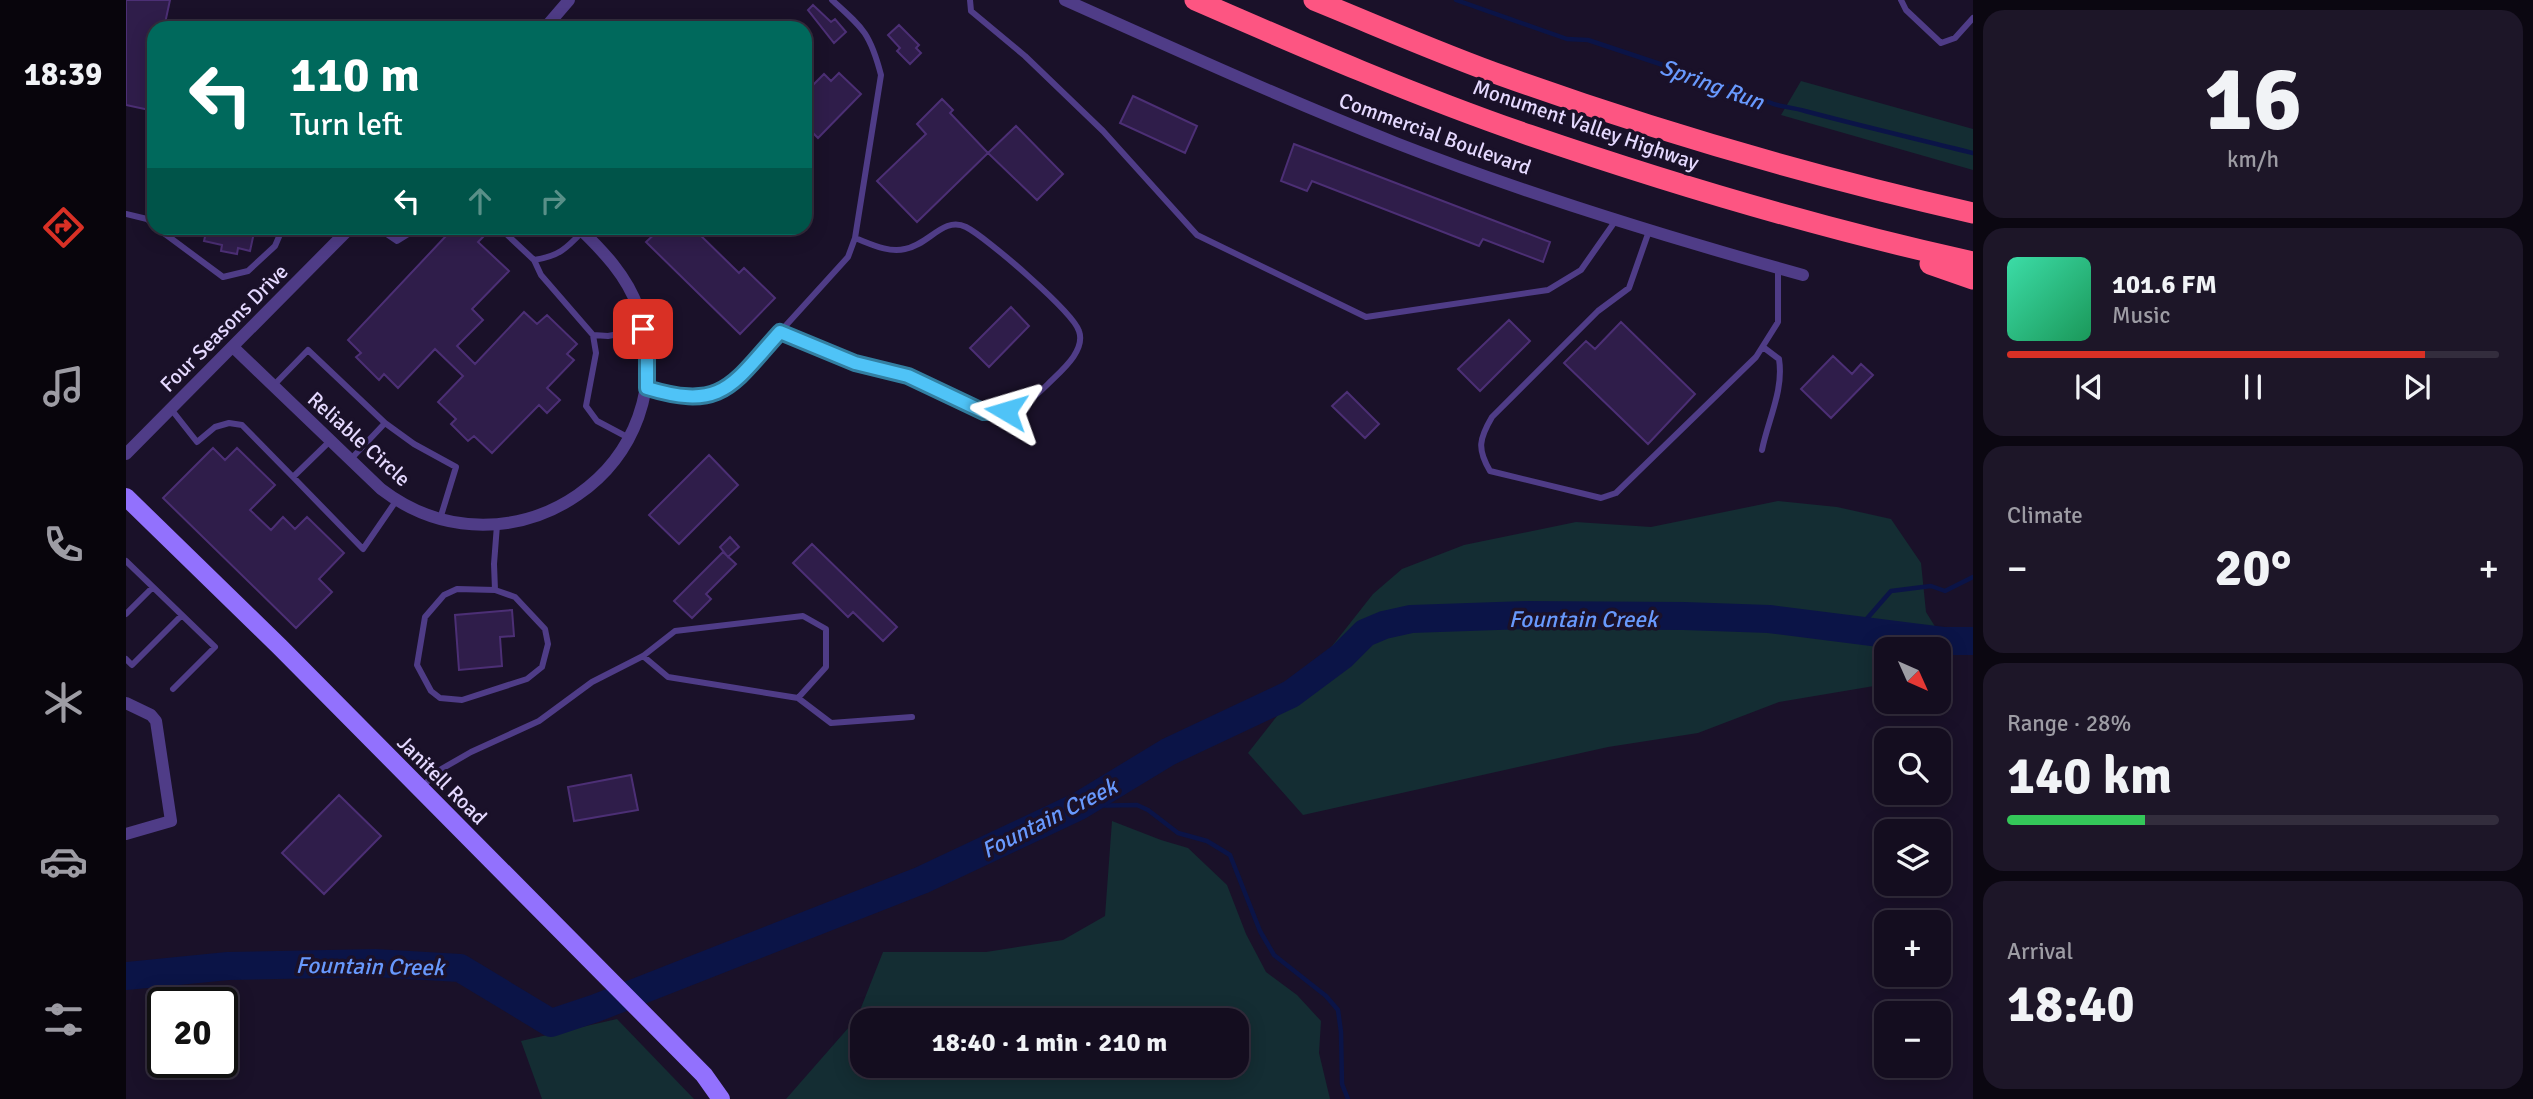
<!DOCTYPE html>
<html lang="en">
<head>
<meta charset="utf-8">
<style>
  body { margin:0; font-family:Signika,sans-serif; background:#1d1628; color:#f1f3f6; height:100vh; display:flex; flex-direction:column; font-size:26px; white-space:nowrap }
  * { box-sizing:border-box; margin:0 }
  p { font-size:23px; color:#9d9ca4 }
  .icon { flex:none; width:38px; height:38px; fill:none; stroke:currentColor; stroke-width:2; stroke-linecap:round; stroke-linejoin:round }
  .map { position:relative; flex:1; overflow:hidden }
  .details { display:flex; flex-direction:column; gap:10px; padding:10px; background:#0b0711; width:560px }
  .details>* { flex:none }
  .top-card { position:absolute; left:21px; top:21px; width:665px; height:214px; border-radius:21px; box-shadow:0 4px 18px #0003,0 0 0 2px #332d3d; background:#00695c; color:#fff; overflow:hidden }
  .needle { width:46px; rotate:135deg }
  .controls { position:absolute; left:1748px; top:637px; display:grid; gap:14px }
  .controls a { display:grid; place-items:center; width:77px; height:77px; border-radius:14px; background:#140d1f; box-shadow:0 4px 18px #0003,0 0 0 2px #332d3d; font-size:35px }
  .speed { position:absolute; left:21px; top:987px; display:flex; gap:14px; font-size:35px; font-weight:700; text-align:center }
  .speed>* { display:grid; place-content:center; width:91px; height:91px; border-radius:50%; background:#140d1f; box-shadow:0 4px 18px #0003,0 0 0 2px #332d3d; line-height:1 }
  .speed .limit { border:4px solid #111; border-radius:10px; background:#fff; color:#111 }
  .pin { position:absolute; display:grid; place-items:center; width:60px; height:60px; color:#fff; margin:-30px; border-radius:14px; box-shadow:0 4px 10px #0006 }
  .me { position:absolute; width:77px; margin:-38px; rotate:277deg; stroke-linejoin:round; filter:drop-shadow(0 0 5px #0008) }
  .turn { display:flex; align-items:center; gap:24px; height:147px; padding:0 28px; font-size:32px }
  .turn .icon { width:91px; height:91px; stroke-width:2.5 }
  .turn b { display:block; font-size:49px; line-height:60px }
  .lanes { display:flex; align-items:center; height:66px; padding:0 28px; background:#0003; justify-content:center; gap:35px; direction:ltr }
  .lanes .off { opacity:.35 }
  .big { font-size:52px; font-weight:800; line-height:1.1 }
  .details .card { flex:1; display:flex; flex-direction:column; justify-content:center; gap:10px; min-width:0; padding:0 24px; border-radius:21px; background:#1d1628 }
  .details .dial { align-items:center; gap:0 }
  .dial b { font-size:91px; line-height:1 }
  .song { display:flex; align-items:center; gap:21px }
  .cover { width:84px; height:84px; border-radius:10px; background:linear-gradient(135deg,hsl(160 70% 55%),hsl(150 70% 35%)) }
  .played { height:7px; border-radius:4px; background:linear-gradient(90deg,#d93025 85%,#332d3d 85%) }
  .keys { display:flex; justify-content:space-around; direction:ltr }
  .heat { display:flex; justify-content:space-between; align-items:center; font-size:38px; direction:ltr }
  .charge { height:10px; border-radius:5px; background:linear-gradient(90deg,#34c759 28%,#332d3d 0) }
  .trip { position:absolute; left:724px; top:1008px; width:399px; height:70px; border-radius:21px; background:#140d1f; box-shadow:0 4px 18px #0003,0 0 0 2px #332d3d; font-weight:800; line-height:70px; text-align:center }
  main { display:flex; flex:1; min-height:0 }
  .tabs { display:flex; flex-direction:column; width:126px; justify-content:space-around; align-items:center; background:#08050c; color:#9d9ca4 }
  .tabs .icon { width:49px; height:49px }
  .tabs .on { color:#d93025 }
  .tabs b { font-size:32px; color:#f1f3f6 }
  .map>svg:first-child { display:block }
  .green { fill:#142d33; fill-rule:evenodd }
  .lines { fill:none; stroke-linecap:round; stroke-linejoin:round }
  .stream { stroke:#0b1447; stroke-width:4.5 }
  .river { stroke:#0b1447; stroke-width:28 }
  .building { fill:#2f1d4a; stroke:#4c2f75; stroke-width:2 }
  .lane { stroke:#4f3c87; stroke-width:6 }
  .street { stroke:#4f3c87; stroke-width:12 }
  .secondary { stroke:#9271fd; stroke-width:18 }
  .highway { stroke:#fd5582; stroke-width:21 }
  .route-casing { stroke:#337fa1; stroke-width:18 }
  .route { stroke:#4fc3f7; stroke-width:12 }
  .labels { text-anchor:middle; stroke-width:7; stroke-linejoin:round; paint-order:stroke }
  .street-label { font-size:21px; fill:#e5d9ff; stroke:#1a1129 }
  .water-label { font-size:23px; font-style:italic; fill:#6899fd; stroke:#1a1129 }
</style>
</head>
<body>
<main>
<nav class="tabs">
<b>18:39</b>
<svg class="icon on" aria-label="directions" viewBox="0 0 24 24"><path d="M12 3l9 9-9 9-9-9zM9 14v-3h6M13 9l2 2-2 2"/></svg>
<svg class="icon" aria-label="music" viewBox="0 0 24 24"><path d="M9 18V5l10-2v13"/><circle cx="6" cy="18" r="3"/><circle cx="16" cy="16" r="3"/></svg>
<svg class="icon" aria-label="phone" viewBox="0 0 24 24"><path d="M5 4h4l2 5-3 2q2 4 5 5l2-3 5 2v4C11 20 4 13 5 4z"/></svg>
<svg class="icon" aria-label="climate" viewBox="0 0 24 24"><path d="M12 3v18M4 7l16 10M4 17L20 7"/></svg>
<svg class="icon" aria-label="car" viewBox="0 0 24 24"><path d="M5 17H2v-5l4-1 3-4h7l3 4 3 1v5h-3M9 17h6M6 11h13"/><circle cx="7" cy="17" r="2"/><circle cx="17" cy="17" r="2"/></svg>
<svg class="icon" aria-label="filters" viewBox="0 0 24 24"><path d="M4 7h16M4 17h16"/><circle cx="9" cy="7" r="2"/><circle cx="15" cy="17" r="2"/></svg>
</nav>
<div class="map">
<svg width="1847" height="1099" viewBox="0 0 1847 1099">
  <rect width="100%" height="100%" fill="#1a1129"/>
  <path class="green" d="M1675,81L1847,129V170L1655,115Z
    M1652,501L1711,507L1765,519L1795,563L1800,612L1823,649L1826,673L1813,675V649H1760V684L1653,702L1572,733L1482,747L1177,815L1122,753L1247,594L1276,569L1338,545L1450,522L1525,527Z
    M986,821L1035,840L1062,848L1101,885L1120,934L1140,972L1171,995L1195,1021L1193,1053L1204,1099H660L731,1018L757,952H860L937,940L979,916ZM737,1020H1111V1066H737Z
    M491,1019L568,1099H416L395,1041Z"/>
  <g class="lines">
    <path class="stream" d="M1330,0L1441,39L1462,40L1633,97C1647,107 1662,106 1679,111C1735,126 1791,139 1847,153
      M1731,630L1765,591L1805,586L1819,591L1847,577
      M953,806L1011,805L1022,810L1052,833L1081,841L1104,855L1134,931L1148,955L1200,996L1212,1010L1215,1032L1216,1084L1222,1099"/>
    <path class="river" d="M0,976L102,966L249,963L334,968L425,1023L470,1008L796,880L953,806L1042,752L1165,694L1216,656L1239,633L1258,625L1285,619L1401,615L1558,616L1643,619L1817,641H1847"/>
  </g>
  <path class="building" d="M0,0H44L38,28H28V111L0,105Z
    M687,5L705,22L709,19L720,32L708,43L682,10Z
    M773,25L793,45L790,48L795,53L784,64L771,51L774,48L762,35Z
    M713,73L735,94L692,138L679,125V93L698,74L705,81Z
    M1007,96L1071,126L1059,153L994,123Z
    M816,99L827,110L824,113L862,153L791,222L751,181L800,134L791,124Z
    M890,126L937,174L911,200L862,153Z
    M1168,144L1424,242L1417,262L1357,239L1353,246L1186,181L1181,191L1155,181Z
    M81,228H129L124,251L112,248L111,254L95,251L96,245L78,241Z
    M309,228H366L352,242L383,271L346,309L357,320L331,346L349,364L398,312L411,324L421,315L451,344L441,354L448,360L421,388L434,400L421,413L413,405L366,453L348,436L342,441L325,424L330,419L312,402L337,376L309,349L272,388L258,374L253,380L230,357L235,353L222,340L319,237Z
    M535,228H567L613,273L618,268L649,298L614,334L520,242Z
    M885,307L903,326L863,367L844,348Z
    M1383,320L1404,341L1354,391L1332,369Z
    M1495,322L1569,394L1522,444L1438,363L1460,341L1469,349Z
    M1707,356L1726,374L1735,364L1747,375L1705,418L1675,389Z
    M1221,392L1253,424L1239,438L1206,406Z
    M87,448L99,460L111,448L149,485L124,510L145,530L157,517L169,529L181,517L218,553L193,579L206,592L170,628L37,498Z
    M583,455L612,485L553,544L523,515Z
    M604,537L613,547L602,557L594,547Z
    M686,544L771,627L757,641L727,612L722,617L667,563Z
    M597,552L610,564L580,594L585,599L566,618L548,601Z
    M386,610L388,636L374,637L376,666L333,670L329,615Z
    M505,775L512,810L448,821L442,787Z
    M213,795L255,836L198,894L156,853Z"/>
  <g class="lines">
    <path class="lane" d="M844,0L845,11L899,56L977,131L1071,235L1240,317L1422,290L1455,270L1490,220
      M1775,0L1780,10L1815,43L1829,38L1847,18
      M0,214L21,219L28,225
      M31,228L97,277L122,271L149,246L155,232
      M252,228L271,241L292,228
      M374,228L408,260C433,256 440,249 457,231
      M1523,231L1503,288L1472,311L1366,417C1353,439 1351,449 1364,471L1475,498L1490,493L1630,357L1652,322V268
      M408,260L415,275L467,335L482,336L515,330
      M654,332C679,342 703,354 728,363C746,369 767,370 785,377C803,385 845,412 862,412C891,412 903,403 922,384C935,371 960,351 953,331C947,312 860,237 840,227C817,216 803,245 779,249C762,253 745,244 729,238
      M467,335L470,353L460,406L471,421L503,438
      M147,386L182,350L259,423L224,460
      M521,388C558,399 580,403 613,377L722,257L729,238L755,75C744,33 737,28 706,0
      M45,409L71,442L89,427L103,423L116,425L167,477L204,441
      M259,423L288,444L330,467L314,519
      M1636,450C1642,420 1658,390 1653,359L1637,347
      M167,477L237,549L270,501
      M0,561L89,647L47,689
      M369,590L389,597L419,629L422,644L416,667L401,679L336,700L314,698L305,691L291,665L299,617L318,595L331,589L369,590L368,564L371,525
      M0,614L27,587
      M0,659L6,665L56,615
      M672,698L705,723L786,717
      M295,788L312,771L345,752L413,721L466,682L517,656L549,631L677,616L700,629V667L672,698L542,677L517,656"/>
    <path class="street" d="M939,0C1049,49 1158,99 1270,143C1403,195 1540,237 1677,275
      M419,28L443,0
      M107,347L255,489C384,588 565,466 512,308C501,276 477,251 453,228
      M0,454L224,228
      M0,703L25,715L30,721L45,821L0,834"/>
    <path class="secondary" d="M0,497L154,647L578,1075L595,1099"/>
    <path class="highway" d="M1069,0C1179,48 1290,96 1403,135C1549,185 1697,229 1847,262
      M1188,0C1252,26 1315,54 1380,77C1533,132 1689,177 1847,213
      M1804,264L1847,279"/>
  </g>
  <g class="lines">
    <defs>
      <path id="route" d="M517,329L521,352V388C597,411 606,385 654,332L729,363L782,376L858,412L880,411"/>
    </defs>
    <use href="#route" class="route-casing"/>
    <use href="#route" class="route"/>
  </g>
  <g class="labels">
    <g class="street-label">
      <text transform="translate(1460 125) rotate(19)" y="7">Monument Valley Highway</text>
      <text transform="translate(1309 134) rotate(20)" y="7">Commercial Boulevard</text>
      <text transform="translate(98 328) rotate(-45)" y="7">Four Seasons Drive</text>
      <text transform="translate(233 439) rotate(42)" y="7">Reliable Circle</text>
      <text transform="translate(316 780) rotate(45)" y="7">Janitell Road</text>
    </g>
    <g class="water-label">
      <text transform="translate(1586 84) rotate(20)" y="8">Spring Run</text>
      <text x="1457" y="627">Fountain Creek</text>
      <text transform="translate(923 818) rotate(-27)" y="8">Fountain Creek</text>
      <text transform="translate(244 966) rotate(1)" y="8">Fountain Creek</text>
    </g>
  </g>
</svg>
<div class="controls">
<a><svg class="needle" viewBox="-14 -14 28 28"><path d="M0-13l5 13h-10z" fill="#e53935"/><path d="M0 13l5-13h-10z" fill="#9d9ca4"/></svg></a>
<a><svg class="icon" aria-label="search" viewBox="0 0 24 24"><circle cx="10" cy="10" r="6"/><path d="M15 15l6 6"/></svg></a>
<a><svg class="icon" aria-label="layers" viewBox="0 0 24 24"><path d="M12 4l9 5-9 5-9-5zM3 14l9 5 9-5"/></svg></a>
<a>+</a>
<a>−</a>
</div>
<div class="speed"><div class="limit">20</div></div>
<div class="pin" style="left:517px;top:329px;background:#d93025"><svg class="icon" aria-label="arrive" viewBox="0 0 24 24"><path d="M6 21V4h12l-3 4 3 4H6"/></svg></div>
<svg class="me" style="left:880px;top:411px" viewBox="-20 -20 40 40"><path d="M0-17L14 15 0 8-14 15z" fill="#4fc3f7" stroke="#fff" stroke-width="4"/></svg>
<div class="trip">18:40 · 1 min · 210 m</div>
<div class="top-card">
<div class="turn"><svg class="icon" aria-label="left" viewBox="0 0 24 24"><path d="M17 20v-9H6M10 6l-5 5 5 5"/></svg><div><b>110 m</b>Turn left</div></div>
<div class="lanes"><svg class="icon" aria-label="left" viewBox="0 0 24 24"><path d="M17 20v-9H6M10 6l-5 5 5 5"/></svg><svg class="icon off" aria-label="ahead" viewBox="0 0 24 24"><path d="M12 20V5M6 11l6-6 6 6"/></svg><svg class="icon off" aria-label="right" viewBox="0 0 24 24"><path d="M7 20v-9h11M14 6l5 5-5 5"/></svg></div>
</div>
</div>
<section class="details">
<div class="card dial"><b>16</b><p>km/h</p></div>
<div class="card">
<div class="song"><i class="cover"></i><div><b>101.6 FM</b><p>Music</p></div></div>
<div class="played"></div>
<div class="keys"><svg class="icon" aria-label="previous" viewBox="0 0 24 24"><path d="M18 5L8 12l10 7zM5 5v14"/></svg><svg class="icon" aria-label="pause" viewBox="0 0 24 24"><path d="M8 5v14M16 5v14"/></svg><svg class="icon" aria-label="next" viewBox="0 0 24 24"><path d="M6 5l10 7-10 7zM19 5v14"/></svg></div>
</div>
<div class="card"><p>Climate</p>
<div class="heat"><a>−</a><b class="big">20°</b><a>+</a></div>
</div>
<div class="card"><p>Range · 28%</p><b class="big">140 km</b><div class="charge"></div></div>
<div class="card"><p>Arrival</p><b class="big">18:40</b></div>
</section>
</main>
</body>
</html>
